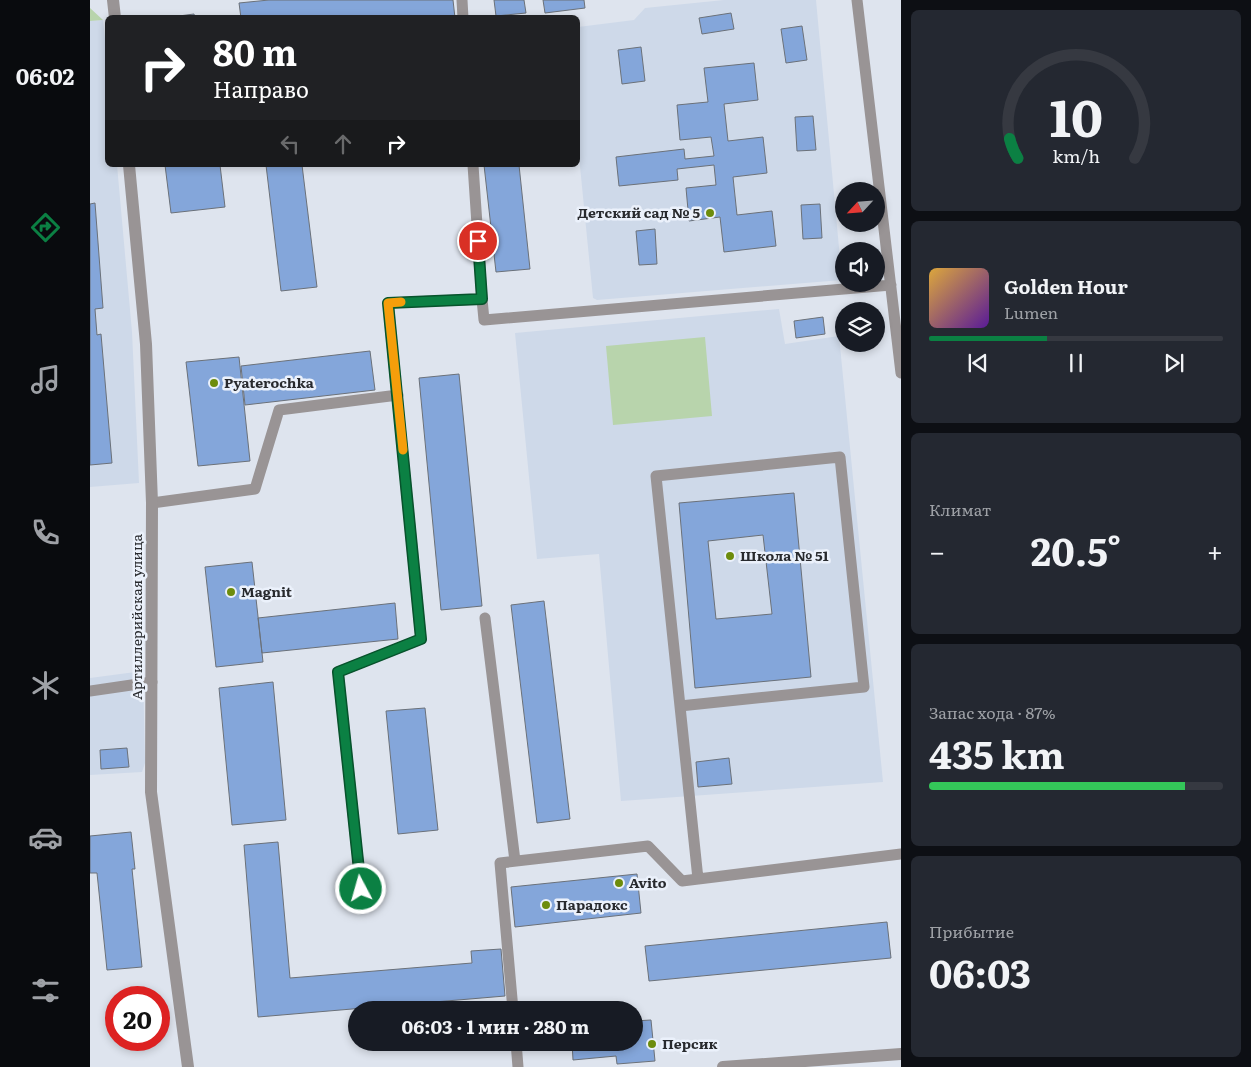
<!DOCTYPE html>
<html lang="ru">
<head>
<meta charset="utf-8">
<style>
  body { margin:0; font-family:Literata,serif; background:#242831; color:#f1f3f6; height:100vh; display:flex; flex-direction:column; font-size:19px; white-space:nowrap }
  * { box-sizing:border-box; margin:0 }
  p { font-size:16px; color:#9ea1a6 }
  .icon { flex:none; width:28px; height:28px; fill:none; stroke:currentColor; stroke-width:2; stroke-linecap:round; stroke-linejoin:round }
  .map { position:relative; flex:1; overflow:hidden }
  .panel { display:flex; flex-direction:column; gap:10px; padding:10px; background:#0d0f14; width:350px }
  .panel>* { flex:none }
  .banner { position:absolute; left:15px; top:15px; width:475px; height:152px; border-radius:8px; box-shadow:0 2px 8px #0003; background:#202124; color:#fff; overflow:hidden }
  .needle { width:32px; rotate:244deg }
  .controls { position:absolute; left:745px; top:182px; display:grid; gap:10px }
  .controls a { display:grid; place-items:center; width:50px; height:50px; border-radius:50%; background:#171b24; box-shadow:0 2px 8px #0003; font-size:25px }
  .speed { position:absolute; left:15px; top:986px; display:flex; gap:10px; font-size:25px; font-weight:700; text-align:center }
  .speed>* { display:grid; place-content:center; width:65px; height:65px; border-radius:50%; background:#171b24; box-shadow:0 2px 8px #0003; line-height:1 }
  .speed .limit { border:8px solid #d22; background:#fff; color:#111 }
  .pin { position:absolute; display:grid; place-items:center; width:42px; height:42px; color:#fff; margin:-21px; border:2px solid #fff; border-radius:50%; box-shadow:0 1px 5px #0007 }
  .me { position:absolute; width:55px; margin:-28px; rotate:354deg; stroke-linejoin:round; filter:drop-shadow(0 0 4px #0008) }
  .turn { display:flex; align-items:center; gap:18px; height:105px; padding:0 25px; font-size:22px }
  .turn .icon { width:65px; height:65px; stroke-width:2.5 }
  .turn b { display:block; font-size:35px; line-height:42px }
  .lanes { display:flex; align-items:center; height:48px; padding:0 25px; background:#0003; justify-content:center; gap:25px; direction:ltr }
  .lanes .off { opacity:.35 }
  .big { font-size:38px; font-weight:700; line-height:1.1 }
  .panel .tile { flex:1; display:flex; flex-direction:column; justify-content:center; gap:8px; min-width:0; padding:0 18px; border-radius:8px; background:#242831 }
  .panel .dial { align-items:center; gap:0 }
  .dial svg { height:130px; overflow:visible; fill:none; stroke:#363941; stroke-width:7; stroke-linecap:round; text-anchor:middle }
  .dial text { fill:#f1f3f6; stroke:none }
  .song { display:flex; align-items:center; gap:15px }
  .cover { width:60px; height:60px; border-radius:8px; background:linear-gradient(135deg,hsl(40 70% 55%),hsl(270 70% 35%)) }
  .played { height:5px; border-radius:2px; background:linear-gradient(90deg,#0b8043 40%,#363941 40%) }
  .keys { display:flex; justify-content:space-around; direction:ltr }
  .heat { display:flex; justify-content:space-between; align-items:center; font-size:28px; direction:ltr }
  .charge { height:8px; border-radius:4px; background:linear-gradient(90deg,#34c759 87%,#363941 0) }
  .trip { position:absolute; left:258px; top:1001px; width:295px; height:50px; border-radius:25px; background:#171b24; box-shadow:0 2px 8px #0003; font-weight:700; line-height:50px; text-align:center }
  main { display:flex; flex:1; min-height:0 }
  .tabs { display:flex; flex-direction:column; width:90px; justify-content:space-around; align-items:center; background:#090b0e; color:#9ea1a6 }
  .tabs .icon { width:35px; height:35px }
  .tabs .active { color:#0b8043 }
  .tabs b { font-size:22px; color:#f1f3f6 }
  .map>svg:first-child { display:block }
  .built { fill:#ced9e9 }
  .green { fill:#b8d4ac }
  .building { fill:#84a6da; stroke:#6b7179; fill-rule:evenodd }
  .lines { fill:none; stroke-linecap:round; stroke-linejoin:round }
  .lane { stroke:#999495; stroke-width:11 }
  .street { stroke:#999495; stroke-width:12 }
  .route-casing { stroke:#07532c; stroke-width:12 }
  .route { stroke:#0b8043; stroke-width:9 }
  .slow { stroke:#f59e0b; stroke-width:9 }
  .poi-dot { fill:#6d8c0c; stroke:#ebf1fb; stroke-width:2 }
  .labels { text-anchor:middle; stroke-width:5; stroke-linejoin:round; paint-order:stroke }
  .poi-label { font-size:14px; font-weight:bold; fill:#282a2e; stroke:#ebf1fb; text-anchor:start }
  .street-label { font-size:14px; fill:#282a2e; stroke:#ebf1fb }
</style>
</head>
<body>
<main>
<nav class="tabs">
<b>06:02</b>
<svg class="icon active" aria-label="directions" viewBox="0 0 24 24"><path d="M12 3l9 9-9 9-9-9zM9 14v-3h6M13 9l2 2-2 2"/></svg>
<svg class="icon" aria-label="music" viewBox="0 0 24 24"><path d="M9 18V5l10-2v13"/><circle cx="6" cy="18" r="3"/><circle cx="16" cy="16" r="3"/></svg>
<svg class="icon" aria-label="phone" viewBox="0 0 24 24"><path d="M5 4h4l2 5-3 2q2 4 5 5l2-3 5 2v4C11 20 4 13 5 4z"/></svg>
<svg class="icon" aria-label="climate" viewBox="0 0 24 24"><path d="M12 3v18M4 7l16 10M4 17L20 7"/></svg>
<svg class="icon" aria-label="car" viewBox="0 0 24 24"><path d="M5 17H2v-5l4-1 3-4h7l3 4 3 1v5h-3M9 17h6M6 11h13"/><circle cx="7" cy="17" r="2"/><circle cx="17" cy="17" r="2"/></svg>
<svg class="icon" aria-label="filters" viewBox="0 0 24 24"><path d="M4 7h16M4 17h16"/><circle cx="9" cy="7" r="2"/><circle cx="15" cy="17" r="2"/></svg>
</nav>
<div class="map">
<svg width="811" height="1067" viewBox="0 0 811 1067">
  <rect width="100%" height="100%" fill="#dee4ee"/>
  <path class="built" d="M634,0H726L752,280L507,300L503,298L488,146V27L544,20L555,8Z
    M13,20L18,65V165H27L42,332L49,483L0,487V21Z
    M689,309L695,344L749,336L793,782L531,801L509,554L447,559L425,333Z
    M53,671L55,763L52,772L0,775V678Z"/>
  <path class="green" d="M0,8L13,20L0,21Z
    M615,337L622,416L523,425L516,346Z"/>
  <path class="building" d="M179,0H363L365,18H151L149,3Z
    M404,0H434L436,13L406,16Z
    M453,0H494L495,8L455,13Z
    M641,13L644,29L612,34L609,18Z
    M104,14L105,18H74Z
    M712,26L717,60L696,63L691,29Z
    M551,47L555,81L532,84L528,50Z
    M664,63L668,100L634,104L638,141L673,137L677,173L643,177L647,215L682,211L686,246L634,252L630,217L599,221L596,188L626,185L624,165L587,169L588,180L529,186L526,157L594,149L595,159L624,156L621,137L590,140L587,105L618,102L614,68Z
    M723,116L726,150L707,151L705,117Z
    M75,165H130L135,207L81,213Z
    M176,165H212L227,287L191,291Z
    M394,165H429L440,269L406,272Z
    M5,203L13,308L5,309L7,335L11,334L22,463L0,465V204Z
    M730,204L732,238L713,239L711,205Z
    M565,229L567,264L549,265L546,231Z
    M733,317L735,334L706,338L704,321Z
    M280,351L285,390L155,405L151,366Z
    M149,357L160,461L108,466L96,362Z
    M369,374L392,606L351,610L329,378Z
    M704,493L721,677L605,688L589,503ZM673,535L682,614L626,619L618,541Z
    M162,562L173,662L126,667L115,567Z
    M454,601L480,819L447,823L421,605Z
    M305,603L308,639L172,653L168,618Z
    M183,682L196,820L142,825L129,688Z
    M335,708L348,830L308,834L296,711Z
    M37,748L39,767L11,769L10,750Z
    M639,758L642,784L608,787L606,762Z
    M41,832L45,869H42L52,967L17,970L7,873H0V836Z
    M188,842L200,978L382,963L381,951L411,949L415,996L168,1017L154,845Z
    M547,874L551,913L425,927L421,887Z
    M797,922L801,958L559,981L555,946Z
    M561,1020L565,1061L527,1064L526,1056L483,1060L482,1042H544V1021Z"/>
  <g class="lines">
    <path class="lane" d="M372,0L373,18
      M767,0L811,373
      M392,299L394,320L801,285
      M62,503L165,489L189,410L308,395
      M395,618L425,861
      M0,691L62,682
      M590,706L774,687L750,457L566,476L608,879
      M271,889L248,672L331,639L298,303L392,299L383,165
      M423,1010L410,863L558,846L592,881L811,854
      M426,1042L428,1067"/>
    <path class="street" d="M23,0L25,18
      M39,165L56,344L62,503L61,792L98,1067
      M633,1067L811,1054"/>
  </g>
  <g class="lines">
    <defs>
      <path id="route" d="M271,889L248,672L331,639L298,303L392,299L388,241"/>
    </defs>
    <use href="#route" class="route-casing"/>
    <use href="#route" class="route"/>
    <path class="slow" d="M311,302L298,303L313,450"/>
  </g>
  <g class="poi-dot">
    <circle cx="620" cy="213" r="5"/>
    <circle cx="124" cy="383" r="5"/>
    <circle cx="640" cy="556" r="5"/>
    <circle cx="141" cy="592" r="5"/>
    <circle cx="529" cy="883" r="5"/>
    <circle cx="456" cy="905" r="5"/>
    <circle cx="562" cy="1044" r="5"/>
  </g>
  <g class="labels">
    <g class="poi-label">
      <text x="610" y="218" text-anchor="end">Детский сад № 5</text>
      <text x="134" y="388">Pyaterochka</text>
      <text x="650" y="561">Школа № 51</text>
      <text x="151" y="597">Magnit</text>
      <text x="539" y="888">Avito</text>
      <text x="466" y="910">Парадокс</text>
      <text x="572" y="1049">Персик</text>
    </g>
    <g class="street-label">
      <text transform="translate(47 617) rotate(-90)" y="5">Артиллерийская улица</text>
    </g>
  </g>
</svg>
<div class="controls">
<a><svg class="needle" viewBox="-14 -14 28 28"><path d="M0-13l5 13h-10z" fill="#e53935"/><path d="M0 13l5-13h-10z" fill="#9ea1a6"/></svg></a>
<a><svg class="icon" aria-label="sound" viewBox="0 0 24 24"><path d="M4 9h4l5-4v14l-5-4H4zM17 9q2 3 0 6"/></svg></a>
<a><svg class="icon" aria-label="layers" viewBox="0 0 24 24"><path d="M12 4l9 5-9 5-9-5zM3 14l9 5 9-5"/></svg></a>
</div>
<div class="speed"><div class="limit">20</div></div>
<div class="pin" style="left:388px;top:241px;background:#d93025"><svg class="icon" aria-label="arrive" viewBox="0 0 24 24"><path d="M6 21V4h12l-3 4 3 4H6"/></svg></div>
<svg class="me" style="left:271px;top:889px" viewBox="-20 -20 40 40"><circle r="17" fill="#0b8043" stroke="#fff" stroke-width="3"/><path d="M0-11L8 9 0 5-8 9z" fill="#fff"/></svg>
<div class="trip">06:03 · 1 мин · 280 m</div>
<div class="banner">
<div class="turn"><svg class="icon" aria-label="right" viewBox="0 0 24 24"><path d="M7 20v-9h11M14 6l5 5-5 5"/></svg><div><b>80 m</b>Направо</div></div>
<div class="lanes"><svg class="icon off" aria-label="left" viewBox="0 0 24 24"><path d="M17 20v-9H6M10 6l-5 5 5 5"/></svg><svg class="icon off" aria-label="ahead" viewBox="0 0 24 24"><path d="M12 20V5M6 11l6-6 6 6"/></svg><svg class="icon" aria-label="right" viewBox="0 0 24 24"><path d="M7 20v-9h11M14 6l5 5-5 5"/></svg></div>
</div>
</div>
<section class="panel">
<div class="tile dial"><svg viewBox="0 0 100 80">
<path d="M14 69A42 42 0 1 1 86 69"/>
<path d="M14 69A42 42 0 0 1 9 57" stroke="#0b8043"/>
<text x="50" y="56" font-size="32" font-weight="700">10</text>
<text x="50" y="72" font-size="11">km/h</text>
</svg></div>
<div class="tile">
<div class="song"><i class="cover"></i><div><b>Golden Hour</b><p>Lumen</p></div></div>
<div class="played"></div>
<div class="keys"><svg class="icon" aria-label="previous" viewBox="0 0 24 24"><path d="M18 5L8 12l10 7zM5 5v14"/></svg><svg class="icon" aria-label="pause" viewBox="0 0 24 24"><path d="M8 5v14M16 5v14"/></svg><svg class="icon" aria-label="next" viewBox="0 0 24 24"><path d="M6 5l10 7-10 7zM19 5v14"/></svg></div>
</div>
<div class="tile"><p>Климат</p>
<div class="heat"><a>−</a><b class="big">20.5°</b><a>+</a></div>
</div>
<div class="tile"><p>Запас хода · 87%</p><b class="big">435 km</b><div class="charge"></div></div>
<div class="tile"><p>Прибытие</p><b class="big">06:03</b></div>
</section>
</main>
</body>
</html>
